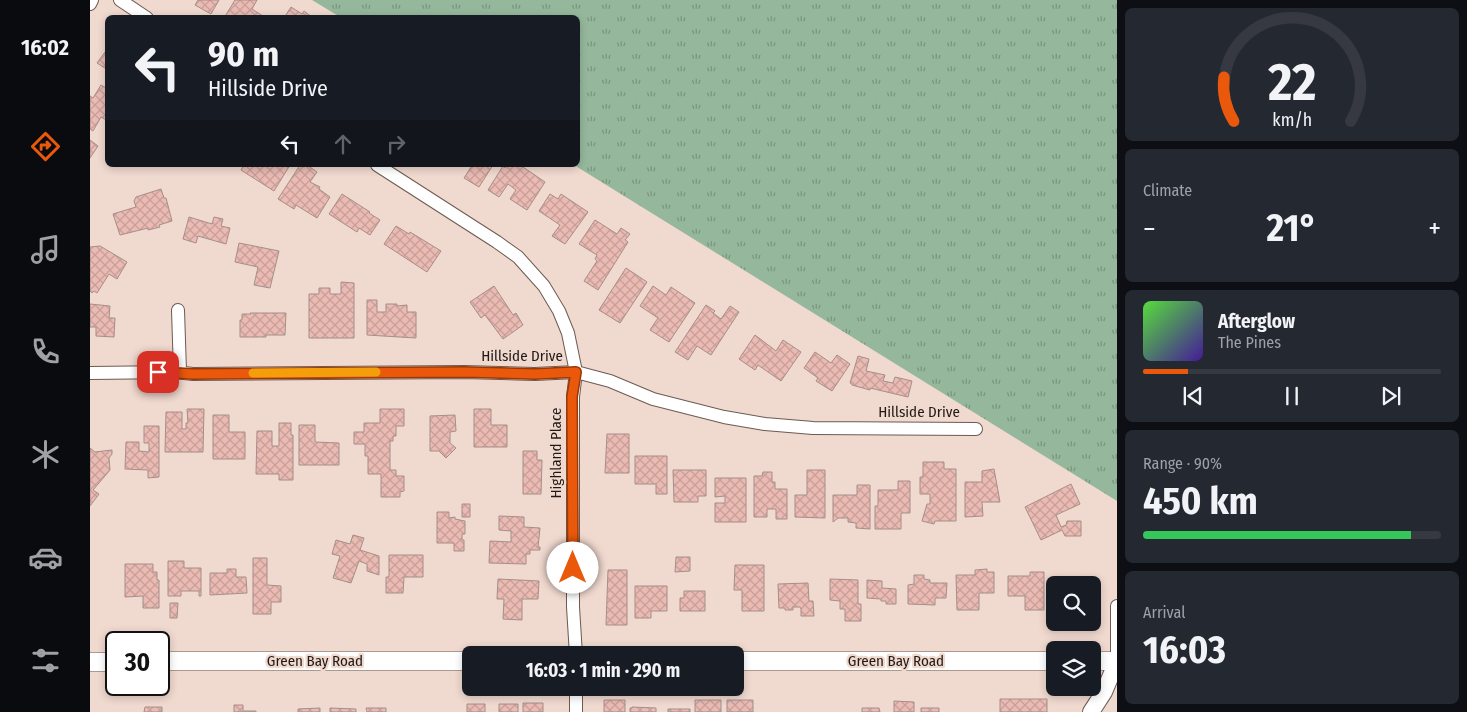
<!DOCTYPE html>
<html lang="en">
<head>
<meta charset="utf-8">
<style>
  body { margin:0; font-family:"Fira Sans Condensed",sans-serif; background:#242831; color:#f1f3f6; height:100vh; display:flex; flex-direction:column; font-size:19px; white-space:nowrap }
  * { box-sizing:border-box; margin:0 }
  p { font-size:16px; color:#9ea1a6 }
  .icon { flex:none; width:28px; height:28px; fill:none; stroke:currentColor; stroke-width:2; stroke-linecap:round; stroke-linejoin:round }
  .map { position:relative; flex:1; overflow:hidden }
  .panel { display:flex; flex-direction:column; gap:8px; padding:8px; background:#0d0f14; width:350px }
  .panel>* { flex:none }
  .guide { position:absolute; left:15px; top:15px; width:475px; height:152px; border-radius:8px; box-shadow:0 2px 8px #0003; background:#171b24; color:#f1f3f6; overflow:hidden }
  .buttons { position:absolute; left:956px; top:576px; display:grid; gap:10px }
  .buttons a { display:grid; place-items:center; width:55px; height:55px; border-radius:8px; background:#171b24; box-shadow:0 2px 8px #0003; font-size:25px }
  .speed { position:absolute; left:15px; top:631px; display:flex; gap:10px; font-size:25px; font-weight:700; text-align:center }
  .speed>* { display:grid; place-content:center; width:65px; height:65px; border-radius:50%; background:#171b24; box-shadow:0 2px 8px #0003; line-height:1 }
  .speed .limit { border:2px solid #111; border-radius:8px; background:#fff; color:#111 }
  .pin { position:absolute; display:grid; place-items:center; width:42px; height:42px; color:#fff; margin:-21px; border-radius:10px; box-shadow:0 2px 8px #0006 }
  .me { position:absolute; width:55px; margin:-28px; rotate:0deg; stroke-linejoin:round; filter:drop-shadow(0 0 4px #0008) }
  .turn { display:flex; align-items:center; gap:18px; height:105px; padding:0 20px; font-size:22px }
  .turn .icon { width:65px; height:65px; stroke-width:2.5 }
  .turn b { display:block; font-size:35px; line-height:42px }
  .lanes { display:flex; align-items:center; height:48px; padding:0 20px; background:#0003; justify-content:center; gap:25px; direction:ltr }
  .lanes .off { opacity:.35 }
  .big { font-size:38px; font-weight:700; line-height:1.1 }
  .panel .widget { flex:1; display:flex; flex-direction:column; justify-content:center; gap:8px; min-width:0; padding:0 18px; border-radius:8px; background:#242831 }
  .panel .dial { align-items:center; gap:0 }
  .dial svg { height:130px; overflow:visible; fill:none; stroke:#363941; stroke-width:7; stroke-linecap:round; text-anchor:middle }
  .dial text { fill:#f1f3f6; stroke:none }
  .song { display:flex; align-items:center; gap:15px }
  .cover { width:60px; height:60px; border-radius:8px; background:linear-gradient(135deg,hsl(110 70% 55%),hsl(260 70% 35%)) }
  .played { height:5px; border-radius:2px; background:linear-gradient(90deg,#ea580c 15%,#363941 15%) }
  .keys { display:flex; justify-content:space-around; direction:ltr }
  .heat { display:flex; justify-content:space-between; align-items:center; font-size:28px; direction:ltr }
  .charge { height:8px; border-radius:4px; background:linear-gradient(90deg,#34c759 90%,#363941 0) }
  .trip { position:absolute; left:372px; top:646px; width:282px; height:50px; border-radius:8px; background:#171b24; box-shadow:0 2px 8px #0003; font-weight:700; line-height:50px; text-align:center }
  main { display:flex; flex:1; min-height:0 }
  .menu { display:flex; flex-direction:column; width:90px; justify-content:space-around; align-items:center; background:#090b0e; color:#9ea1a6 }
  .menu .icon { width:35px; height:35px }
  .menu .selected { color:#ea580c }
  .menu b { font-size:22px; color:#f1f3f6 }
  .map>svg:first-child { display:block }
  .grass { fill:url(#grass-tufts) }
  .building { fill:url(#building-cross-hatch); stroke:#a68e8a }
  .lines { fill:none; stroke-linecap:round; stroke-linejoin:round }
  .minor-casing { stroke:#6d5a51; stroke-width:14 }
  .tertiary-casing { stroke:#6d5a51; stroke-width:18 }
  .secondary-casing { stroke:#6d5a51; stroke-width:19 }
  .minor { stroke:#fff; stroke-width:12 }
  .tertiary { stroke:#fff; stroke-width:16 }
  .secondary { stroke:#fff; stroke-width:18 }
  .route-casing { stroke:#983908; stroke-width:12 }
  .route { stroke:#ea580c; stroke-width:9 }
  .slow { stroke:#f59e0b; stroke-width:9 }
  .labels { text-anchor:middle; stroke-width:4.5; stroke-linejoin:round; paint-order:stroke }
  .street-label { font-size:15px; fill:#211915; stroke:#f0d9cf }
</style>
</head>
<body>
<main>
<nav class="menu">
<b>16:02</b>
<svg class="icon selected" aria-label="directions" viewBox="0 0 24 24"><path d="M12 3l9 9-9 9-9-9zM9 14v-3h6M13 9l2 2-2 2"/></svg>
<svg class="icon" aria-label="music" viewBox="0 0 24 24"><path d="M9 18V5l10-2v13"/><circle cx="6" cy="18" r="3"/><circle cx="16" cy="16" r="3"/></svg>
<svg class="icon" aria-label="phone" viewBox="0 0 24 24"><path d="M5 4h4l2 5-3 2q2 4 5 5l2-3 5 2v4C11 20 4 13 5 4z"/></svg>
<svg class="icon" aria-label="climate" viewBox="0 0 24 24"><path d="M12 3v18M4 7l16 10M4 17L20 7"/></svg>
<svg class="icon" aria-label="car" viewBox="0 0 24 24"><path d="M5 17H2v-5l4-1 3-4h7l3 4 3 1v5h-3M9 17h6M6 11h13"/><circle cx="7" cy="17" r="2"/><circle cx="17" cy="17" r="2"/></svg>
<svg class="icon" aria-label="filters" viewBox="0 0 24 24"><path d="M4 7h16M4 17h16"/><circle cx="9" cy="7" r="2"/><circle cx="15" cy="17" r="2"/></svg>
</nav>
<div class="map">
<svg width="1027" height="712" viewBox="0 0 1027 712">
  <defs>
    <pattern id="grass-tufts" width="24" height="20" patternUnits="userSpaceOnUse" patternTransform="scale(1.25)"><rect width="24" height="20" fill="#95b89c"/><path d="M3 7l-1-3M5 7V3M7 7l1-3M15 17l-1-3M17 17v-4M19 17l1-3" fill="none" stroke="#79957e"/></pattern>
    <pattern id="building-cross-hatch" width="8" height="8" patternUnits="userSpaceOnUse" patternTransform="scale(1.25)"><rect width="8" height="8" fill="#eabab3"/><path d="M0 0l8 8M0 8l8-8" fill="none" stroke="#c89f99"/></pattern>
  </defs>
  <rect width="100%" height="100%" fill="#f0d9cf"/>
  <path class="grass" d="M222,0H1027V501L484,165H488V18L250,17Z"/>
  <path class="building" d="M108,0H129L121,14L105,5Z
    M145,0H167L162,9L176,18H134Z
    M201,7L212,14L214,11L223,18H194Z
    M18,48V70L7,63Z
    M11,85L18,89V121L11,117L3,131L0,129V96L3,98Z
    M0,140L8,146L0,158Z
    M154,165H200L184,191L151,170Z
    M210,165H217L227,172L220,182L230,187L229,189L240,197L227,218L206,205L204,209L188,199Z
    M378,165H403L389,187L374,178L381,167Z
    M417,165H430L455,182L437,210L420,199L426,190L418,184L409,197L398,190L413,166L415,168Z
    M71,189L74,198H76L82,221L69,225L70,227L58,230V228L30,235L23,214L46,207L44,201L46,197Z
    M252,194L280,212L279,213L290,220L280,235L269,228L267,232L239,214Z
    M460,194L468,199L471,194L498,212L475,244L462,236L470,225L449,211Z
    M99,217L122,224L124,217L133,219L131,226L140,228L136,244L108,236L106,243L93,239Z
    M505,220L527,234L531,228L540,234L535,240L538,242L508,290L494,281L507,261L505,259L507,255L489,244Z
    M306,226L319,234L320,232L351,251L337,272L294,244Z
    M149,243L189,251L180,288L164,285L168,267L145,262Z
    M10,246L37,262L27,279L19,274L7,293L4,291L2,293L0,291V247Z
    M536,268L557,282L530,323L509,310Z
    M251,282L264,283V338H219V294H229V288H240V294H251Z
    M404,286L423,315L426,313L433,325L413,339L395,315L391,318L380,302Z
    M563,286L576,295L581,287L605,303L579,342L560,330L568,318L550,306Z
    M277,300H287V312H296V304H307V306L317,305V312H326V338L277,335Z
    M0,304L20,306L19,318H25L24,337L6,336V327H0Z
    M616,305L625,311L623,313L631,319L640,306L649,312L621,355L607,346L598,360L585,352Z
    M160,313H196L195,335H176V337H150V320H152V314H161Z
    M665,335L686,351L693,340L711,352L691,381L668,365L665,370L649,359Z
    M725,352L741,363L747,355L760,364L742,391L726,381L728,378L714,368Z
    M768,356L779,359L776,371L795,375L793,381L803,383L805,377L822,381L818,397L780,388V390L762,385V384L760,383Z
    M97,409H114L113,452H75L76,412H92V429H96V423H98Z
    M290,409H314V426H306V436H303V441H300V470H306V476H314V491L310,492V497H291V474H278V456H275V444H264V432H274V423H290Z
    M384,409H401V425H417V447H384Z
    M123,415H139V432H155V459H123Z
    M365,415L366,431L360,432V443L366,448L356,458L349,451H340V416Z
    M189,423H201V435H203V480H189V474H166L167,431H182V446H189Z
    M209,425H225V442L249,443V465H209Z
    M54,426H69V477L58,478V470L35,469L36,442H49V451L59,452V443H54Z
    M517,434H539V473H515Z
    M0,448L5,452L22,450V454L19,458L20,470L3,490L9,494L0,506Z
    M433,451H447V460H452L451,494H433Z
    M545,456H577V494H566V484H545Z
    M833,462H854V469H866V521H845L844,524L832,521L837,504H840V494H830V477H833Z
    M904,469L910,502H892L893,516L875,517V482H892V471Z
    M583,470H616V496H608V502H584Z
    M717,470H735V518L705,517V495H717Z
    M673,472H682V482H685V489H697V519H686V509H677V517H664V476H672Z
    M625,478H656V522H625V503H635V496L625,497Z
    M808,481H820V513H811V529H785V506H788V490H808Z
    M981,484L990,504L966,515L971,527L976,525L977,521H991V536H975L972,530L951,540L935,507Z
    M767,485H780V529L766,528V523L758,522V518H748L743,522V495H767Z
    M372,504H380V517H372Z
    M347,512H359V518L365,517V519L375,521V534H372V540H374V551H364V543H347Z
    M409,516L434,517V527L450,528L448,547H450V550H440V554H436V564L399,563L400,541L421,542V531L409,530Z
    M263,535L274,538L270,550L289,556V575L277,571V564L269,561L261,583L243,578L250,556L242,554L246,540L260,544Z
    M299,555H333V577H314L313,593H296V577H299Z
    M586,557H600V571L585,572Z
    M163,558H177V585L191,586V602H181V614H163Z
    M78,561H94V568H111V596H109V591H91V596H78Z
    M35,564H63V572H67V580H69V608H53V596L35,597Z
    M645,565H674V611H652V590H644Z
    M137,569H146V577H156L157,593L120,595V573H137Z
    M897,569V572H904V593H889V610H867L866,575H885V570Z
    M518,570H537V625H516Z
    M940,572H954V610H935V596H918V576H940Z
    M824,575H834V579L840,580V583H857L856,598H845V605L818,604V585L824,584Z
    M408,579L449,581L448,599H432V620L413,619L414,599H407Z
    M740,579L768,580V604H771V621H755V609H750V601L740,600Z
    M980,579H991V585H979Z
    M777,580L792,581V588L806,589V604H796V601H791V599L777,598Z
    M718,583L719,601H723L724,616H711V609L710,607H703V610H695V608H689L688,584Z
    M545,586H577V611H561V618H545Z
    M594,591H615V611H590V598H594Z
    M80,603H88L87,618H80Z
    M910,699H957V712H910Z
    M514,700H535V712H514Z
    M605,700H631V712H605Z
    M637,700H663V712H637Z
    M804,701L824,702V712H804Z
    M433,703H453V712H433Z
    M377,704H395V712H377Z
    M409,704H428V712H409Z
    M144,705H153V711H166V712H144Z
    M55,707H72V712H54Z
    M542,707L566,708V712H540V708H542Z
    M230,708V712H208V709Z
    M240,708L266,709V712H240Z
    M276,708H296V712H277Z
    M772,708H789L790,712H772Z
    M831,708H849V712H831Z
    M578,709H600V712H578Z"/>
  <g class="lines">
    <defs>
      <path id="minor" d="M30,0L57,18
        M0,4L2,0
        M287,165L407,242L428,257L454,286L469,311L478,333L486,372L483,397V607L486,655
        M88,310L90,372
        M0,373L85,372L103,374L374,372L445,374L486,372L520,381L563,399L634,417L675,424L723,428L886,429
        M1027,661V606
        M486,712V688"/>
      <path id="tertiary" d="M1001,712L1014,692L1027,661"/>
      <path id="secondary" d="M69,661H381
        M646,661H965
        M1002,661H1027
        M0,662H26"/>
    </defs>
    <use href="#minor" class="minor-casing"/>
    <use href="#tertiary" class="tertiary-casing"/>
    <use href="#secondary" class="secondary-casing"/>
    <use href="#minor" class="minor"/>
    <use href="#tertiary" class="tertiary"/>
    <use href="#secondary" class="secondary"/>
  </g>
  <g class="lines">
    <defs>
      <path id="route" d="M68,372L103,374L374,372L445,374L486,372L482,397L483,568"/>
    </defs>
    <use href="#route" class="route-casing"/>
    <use href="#route" class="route"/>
    <path class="slow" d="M163,373L286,372"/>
  </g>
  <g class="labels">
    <g class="street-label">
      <text x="432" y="361">Hillside Drive</text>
      <text x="829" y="417">Hillside Drive</text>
      <text transform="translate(466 453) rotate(-90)" y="5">Highland Place</text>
      <text x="225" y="666">Green Bay Road</text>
      <text x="806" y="666">Green Bay Road</text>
    </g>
  </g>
</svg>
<div class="buttons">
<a><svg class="icon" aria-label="search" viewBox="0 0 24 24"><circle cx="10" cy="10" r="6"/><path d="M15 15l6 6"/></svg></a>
<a><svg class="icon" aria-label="layers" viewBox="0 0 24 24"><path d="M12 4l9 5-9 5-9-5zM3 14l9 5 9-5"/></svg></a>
</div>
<div class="speed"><div class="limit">30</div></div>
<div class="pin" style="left:68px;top:372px;background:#d93025"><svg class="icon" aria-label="arrive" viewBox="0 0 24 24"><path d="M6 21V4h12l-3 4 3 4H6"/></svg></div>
<svg class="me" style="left:483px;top:568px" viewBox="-20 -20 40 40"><circle r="19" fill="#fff"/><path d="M0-13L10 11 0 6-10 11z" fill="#ea580c"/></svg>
<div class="trip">16:03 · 1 min · 290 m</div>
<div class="guide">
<div class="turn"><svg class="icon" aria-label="left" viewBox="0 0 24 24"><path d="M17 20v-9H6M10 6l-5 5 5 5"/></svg><div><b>90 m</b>Hillside Drive</div></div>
<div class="lanes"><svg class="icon" aria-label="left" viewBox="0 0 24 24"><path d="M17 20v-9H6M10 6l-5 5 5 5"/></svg><svg class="icon off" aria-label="ahead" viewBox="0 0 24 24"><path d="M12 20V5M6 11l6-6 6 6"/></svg><svg class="icon off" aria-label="right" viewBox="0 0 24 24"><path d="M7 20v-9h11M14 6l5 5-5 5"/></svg></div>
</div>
</div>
<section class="panel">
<div class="widget dial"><svg viewBox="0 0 100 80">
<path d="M14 69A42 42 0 1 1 86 69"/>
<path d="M14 69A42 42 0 0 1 8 42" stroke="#ea580c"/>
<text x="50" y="56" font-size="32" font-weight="700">22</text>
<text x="50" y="72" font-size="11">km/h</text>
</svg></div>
<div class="widget"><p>Climate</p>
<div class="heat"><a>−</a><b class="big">21°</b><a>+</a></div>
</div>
<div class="widget">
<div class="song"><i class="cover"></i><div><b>Afterglow</b><p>The Pines</p></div></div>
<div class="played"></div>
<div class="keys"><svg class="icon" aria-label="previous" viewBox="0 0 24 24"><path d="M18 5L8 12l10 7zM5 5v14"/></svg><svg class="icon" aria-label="pause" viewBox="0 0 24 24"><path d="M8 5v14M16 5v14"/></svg><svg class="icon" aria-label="next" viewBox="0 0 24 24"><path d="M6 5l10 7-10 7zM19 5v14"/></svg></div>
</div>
<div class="widget"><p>Range · 90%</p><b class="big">450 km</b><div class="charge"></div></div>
<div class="widget"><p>Arrival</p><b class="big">16:03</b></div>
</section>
</main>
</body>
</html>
